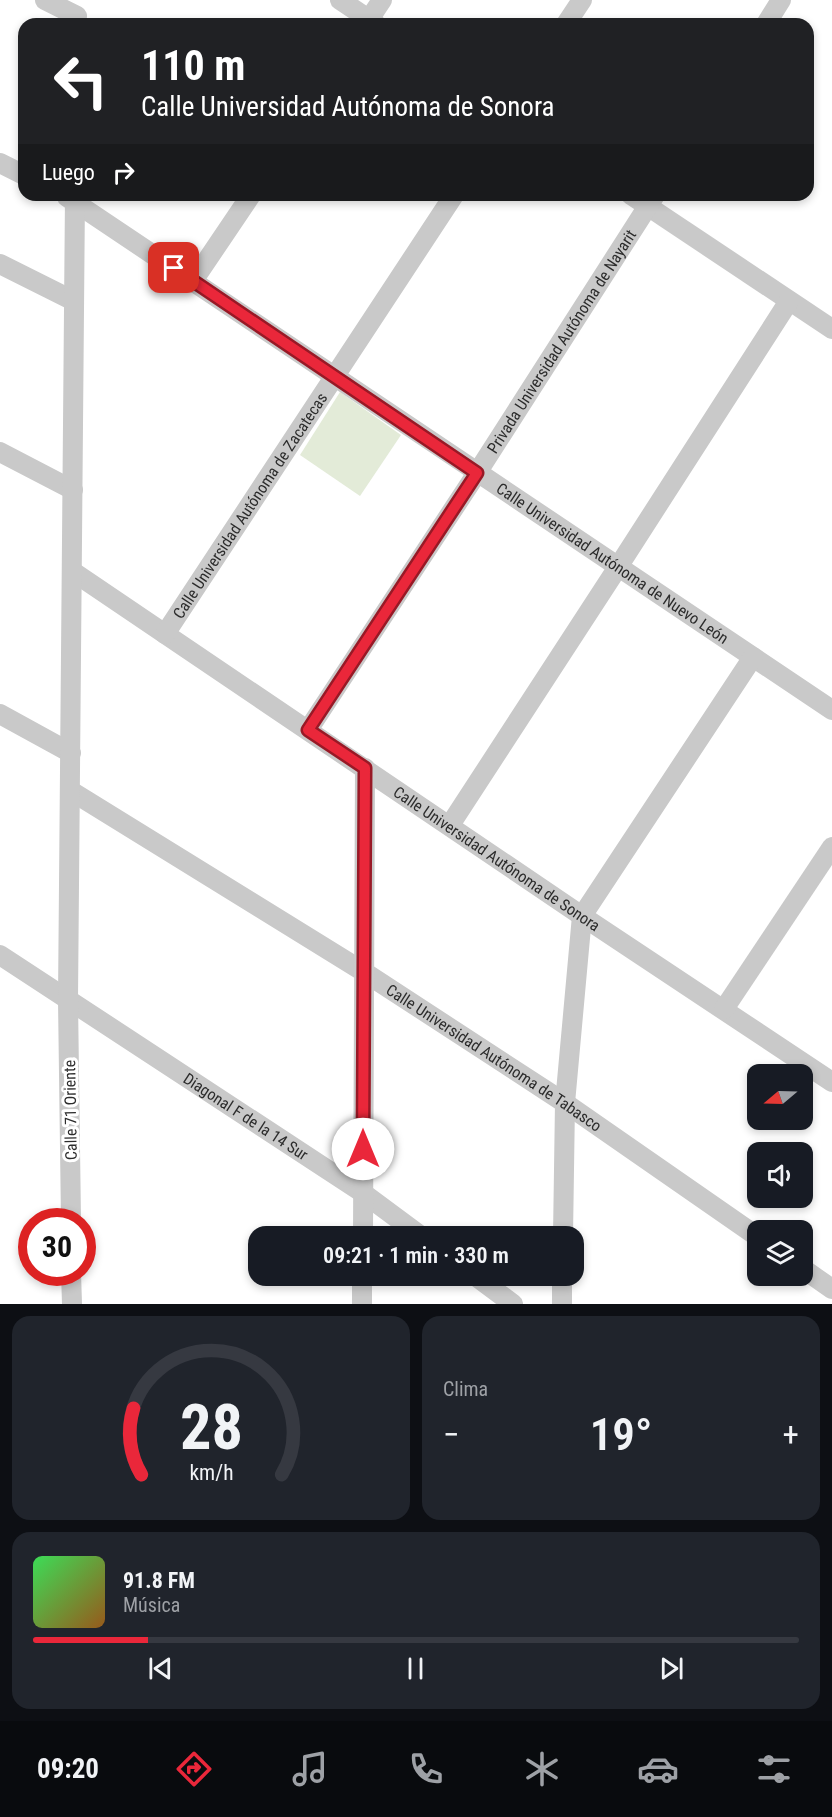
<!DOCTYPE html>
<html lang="es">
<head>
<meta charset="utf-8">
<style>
  body { margin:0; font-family:"Roboto Condensed",sans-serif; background:#20242c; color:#f1f3f6; height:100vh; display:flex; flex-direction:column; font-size:22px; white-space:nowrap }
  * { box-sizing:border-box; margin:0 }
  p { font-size:20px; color:#9ea1a6 }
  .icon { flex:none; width:33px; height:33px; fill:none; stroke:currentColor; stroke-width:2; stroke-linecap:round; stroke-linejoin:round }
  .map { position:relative; height:1304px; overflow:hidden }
  .sheet { display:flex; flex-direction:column; gap:12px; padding:12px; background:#0d0f14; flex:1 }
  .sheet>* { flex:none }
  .hud { position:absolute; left:18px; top:18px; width:796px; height:183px; border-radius:18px; box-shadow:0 3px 9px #0003; background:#202124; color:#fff; overflow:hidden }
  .needle { width:39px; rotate:251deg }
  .controls { position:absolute; left:747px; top:1064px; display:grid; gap:12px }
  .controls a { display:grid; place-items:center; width:66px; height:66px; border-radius:12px; background:#171b24; box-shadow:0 3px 9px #0003; font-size:30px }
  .speed { position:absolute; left:18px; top:1208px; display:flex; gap:12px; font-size:30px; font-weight:700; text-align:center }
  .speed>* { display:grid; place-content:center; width:78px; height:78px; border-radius:50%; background:#171b24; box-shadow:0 3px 9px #0003; line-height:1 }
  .speed .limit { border:9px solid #d22; background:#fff; color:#111 }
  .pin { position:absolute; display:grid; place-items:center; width:51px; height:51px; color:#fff; margin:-26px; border-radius:12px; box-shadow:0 3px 9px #0006 }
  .me { position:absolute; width:66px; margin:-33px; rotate:0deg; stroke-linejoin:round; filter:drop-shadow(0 0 4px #0008) }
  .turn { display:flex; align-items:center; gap:21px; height:126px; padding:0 24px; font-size:27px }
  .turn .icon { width:78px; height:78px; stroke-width:2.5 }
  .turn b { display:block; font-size:42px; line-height:51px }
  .then { display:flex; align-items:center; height:57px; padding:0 24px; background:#0003; gap:12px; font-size:22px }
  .big { font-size:45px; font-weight:600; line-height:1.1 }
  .sheet .widget { flex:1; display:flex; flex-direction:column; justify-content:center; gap:9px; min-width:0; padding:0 21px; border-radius:18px; background:#20242c }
  .sheet .dial { align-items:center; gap:0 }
  .dial svg { height:156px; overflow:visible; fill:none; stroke:#363941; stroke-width:7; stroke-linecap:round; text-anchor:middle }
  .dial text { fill:#f1f3f6; stroke:none }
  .song { display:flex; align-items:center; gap:18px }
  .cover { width:72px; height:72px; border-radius:9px; background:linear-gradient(135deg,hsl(130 70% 55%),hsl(30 70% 35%)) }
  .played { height:6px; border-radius:3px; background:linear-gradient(90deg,#ea273a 15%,#363941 15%) }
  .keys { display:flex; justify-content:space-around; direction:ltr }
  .heat { display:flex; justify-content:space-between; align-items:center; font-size:33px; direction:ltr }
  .sheet .tiles { flex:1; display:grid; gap:12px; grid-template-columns:1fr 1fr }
  .widget:last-child { grid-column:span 2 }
  .trip { position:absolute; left:248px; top:1226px; width:336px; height:60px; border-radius:18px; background:#171b24; box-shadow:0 3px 9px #0003; font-weight:600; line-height:60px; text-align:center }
  .tabs { display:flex; height:96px; justify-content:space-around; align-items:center; background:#090b0e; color:#9ea1a6 }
  .tabs .icon { width:42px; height:42px }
  .tabs .selected { color:#ea273a }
  .tabs b { font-size:27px; color:#f1f3f6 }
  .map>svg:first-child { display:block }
  .green { fill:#e3ebd8 }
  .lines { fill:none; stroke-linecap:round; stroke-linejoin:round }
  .minor { stroke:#c9c9c9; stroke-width:20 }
  .route-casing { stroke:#981926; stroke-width:15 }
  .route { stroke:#ea273a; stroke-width:10 }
  .labels { text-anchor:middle; stroke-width:6; stroke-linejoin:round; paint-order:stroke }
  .street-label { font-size:16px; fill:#2c2c2c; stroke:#fff }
</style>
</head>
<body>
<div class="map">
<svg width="832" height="1304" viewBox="0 0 832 1304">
  <rect width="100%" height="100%" fill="#fff"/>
  <path class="green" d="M340,392L401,435L360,496L300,455Z"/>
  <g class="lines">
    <g class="minor">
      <path d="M45,0L77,16"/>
      <path d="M340,0L376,24"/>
      <path d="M366,24L382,0"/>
      <path d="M566,24L582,0"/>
      <path d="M766,24L781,0"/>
      <path d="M0,163L24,175"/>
      <path d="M631,195L832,329"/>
      <path id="s1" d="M67,197L832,710"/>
      <path d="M0,264L74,301"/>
      <path d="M193,281L251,195"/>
      <path d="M0,452L73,490"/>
      <path id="s2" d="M72,571L582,916L832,1082"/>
      <path id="s3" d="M165,634L454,195"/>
      <path d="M0,714L71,753"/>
      <path id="s4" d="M308,730L477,473L655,195"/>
      <path id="s5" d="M71,791L364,972L565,1103L758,1237"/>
      <path d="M450,825L618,567L789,301"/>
      <path id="s6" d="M0,955L363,1193L421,1236"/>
      <path d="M724,1009L832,847"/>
      <path d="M71,1221L68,1000L75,195"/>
      <path d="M363,1236L365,768"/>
      <path d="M563,1236L565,1103L582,916L753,657"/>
      <path d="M802,1268L832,1289"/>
      <path d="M71,1272L72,1304"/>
      <path d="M474,1275L513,1304"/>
      <path d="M362,1304V1275"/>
      <path d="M562,1304V1275"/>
    </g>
  </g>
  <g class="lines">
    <defs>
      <path id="route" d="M174,268L477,473L308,730L365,768L363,1149"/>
    </defs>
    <use href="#route" class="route-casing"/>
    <use href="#route" class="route"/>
  </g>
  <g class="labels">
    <g class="street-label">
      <text dy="6" stroke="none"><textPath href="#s4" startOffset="464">Privada Universidad Autónoma de Nayarit</textPath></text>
      <text dy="6" stroke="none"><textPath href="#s3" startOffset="154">Calle Universidad Autónoma de Zacatecas</textPath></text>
      <text dy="6" stroke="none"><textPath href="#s1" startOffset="657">Calle Universidad Autónoma de Nuevo León</textPath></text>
      <text dy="6" stroke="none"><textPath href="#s2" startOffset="513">Calle Universidad Autónoma de Sonora</textPath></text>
      <text dy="6" stroke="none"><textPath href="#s5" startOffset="500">Calle Universidad Autónoma de Tabasco</textPath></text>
      <text transform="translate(70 1110) rotate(-91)" y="6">Calle 71 Oriente</text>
      <text dy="6" stroke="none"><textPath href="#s6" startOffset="294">Diagonal F de la 14 Sur</textPath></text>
    </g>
  </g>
</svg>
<div class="controls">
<a><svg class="needle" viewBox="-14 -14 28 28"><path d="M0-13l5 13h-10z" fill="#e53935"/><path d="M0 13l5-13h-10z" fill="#9ea1a6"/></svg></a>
<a><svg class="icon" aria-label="sound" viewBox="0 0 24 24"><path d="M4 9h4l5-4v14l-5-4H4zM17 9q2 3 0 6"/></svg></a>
<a><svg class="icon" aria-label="layers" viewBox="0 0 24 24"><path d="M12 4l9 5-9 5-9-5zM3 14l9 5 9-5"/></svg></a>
</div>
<div class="speed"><div class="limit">30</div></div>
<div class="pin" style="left:174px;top:268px;background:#d93025"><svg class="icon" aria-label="arrive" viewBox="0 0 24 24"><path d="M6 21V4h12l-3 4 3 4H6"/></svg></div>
<svg class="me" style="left:363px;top:1149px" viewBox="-20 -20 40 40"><circle r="19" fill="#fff"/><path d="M0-13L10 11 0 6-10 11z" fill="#ea273a"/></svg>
<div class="trip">09:21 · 1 min · 330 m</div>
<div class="hud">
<div class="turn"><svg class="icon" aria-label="left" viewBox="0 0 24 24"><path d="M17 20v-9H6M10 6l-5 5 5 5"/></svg><div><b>110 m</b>Calle Universidad Autónoma de Sonora</div></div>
<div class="then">Luego<svg class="icon" aria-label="right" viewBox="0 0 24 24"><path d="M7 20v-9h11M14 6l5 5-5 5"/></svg></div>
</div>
</div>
<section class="sheet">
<div class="tiles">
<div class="widget dial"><svg viewBox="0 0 100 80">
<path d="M14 69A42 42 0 1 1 86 69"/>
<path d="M14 69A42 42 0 0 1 10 35" stroke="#ea273a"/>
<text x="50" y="56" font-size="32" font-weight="700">28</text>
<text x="50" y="72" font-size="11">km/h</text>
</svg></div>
<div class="widget"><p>Clima</p>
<div class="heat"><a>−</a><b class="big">19°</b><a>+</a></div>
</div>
<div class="widget">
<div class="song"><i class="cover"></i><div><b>91.8 FM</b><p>Música</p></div></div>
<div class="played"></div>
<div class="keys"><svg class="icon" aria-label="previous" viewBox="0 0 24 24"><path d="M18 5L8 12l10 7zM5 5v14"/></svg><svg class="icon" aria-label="pause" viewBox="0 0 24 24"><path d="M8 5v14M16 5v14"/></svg><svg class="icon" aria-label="next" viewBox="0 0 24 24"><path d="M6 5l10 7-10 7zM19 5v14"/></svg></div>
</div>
</div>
</section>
<nav class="tabs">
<b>09:20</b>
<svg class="icon selected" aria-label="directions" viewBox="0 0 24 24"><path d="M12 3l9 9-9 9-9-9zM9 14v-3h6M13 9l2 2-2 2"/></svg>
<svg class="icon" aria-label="music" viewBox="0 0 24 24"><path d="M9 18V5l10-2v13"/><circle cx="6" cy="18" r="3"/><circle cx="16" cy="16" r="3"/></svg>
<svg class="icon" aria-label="phone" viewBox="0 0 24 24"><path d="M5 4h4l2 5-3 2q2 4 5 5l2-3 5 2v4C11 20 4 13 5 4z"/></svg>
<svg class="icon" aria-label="climate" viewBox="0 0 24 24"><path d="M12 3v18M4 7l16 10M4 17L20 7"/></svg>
<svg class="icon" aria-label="car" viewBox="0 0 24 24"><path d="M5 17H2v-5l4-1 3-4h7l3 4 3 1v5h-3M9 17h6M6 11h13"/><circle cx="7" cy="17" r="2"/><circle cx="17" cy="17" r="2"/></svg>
<svg class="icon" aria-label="filters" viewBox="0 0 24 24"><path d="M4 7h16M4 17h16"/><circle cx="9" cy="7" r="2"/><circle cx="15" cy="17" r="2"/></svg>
</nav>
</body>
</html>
